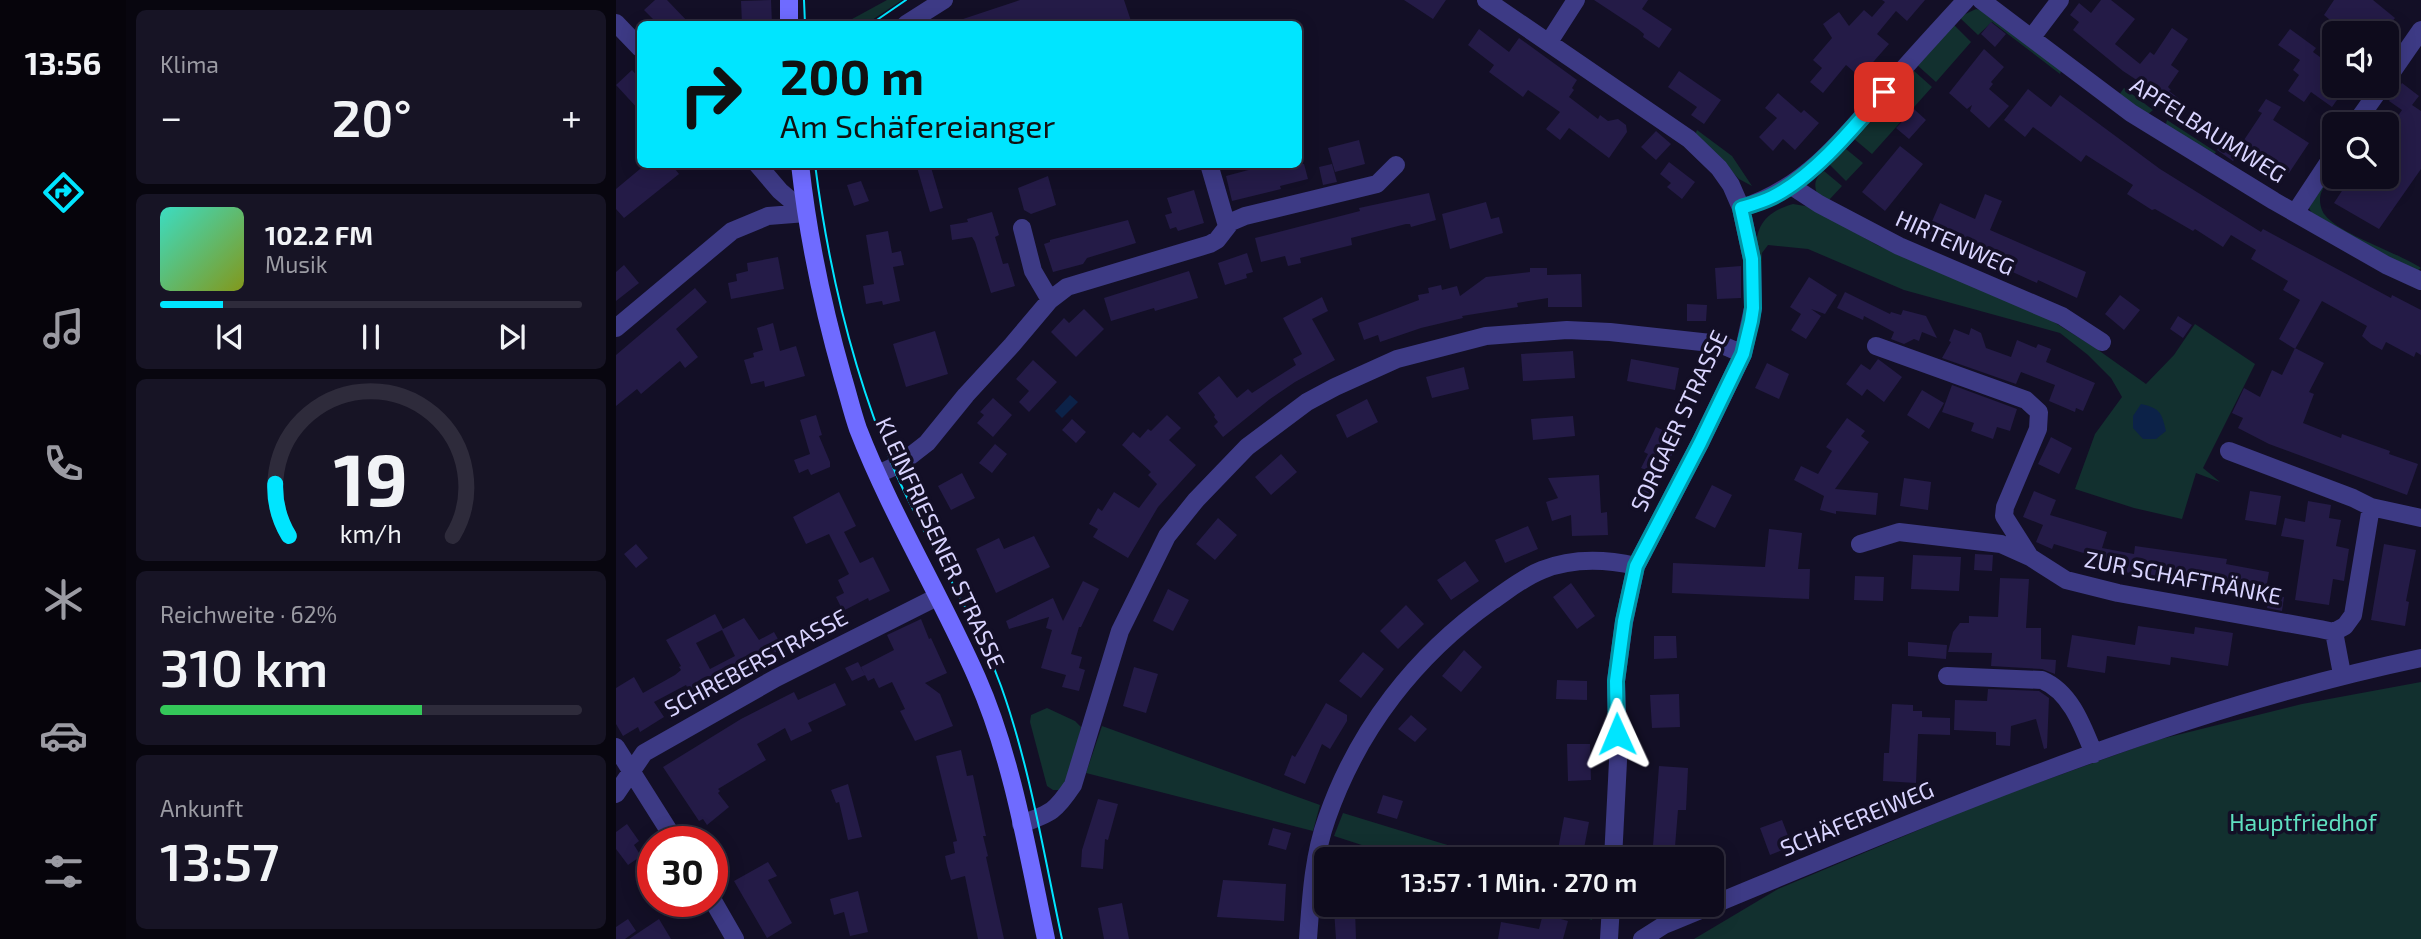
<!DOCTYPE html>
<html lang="de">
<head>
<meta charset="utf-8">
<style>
  body { margin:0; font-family:"Exo 2",sans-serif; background:#171425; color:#f1f3f6; height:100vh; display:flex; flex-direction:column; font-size:26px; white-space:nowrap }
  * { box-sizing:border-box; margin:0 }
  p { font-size:23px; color:#9b9ba3 }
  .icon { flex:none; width:38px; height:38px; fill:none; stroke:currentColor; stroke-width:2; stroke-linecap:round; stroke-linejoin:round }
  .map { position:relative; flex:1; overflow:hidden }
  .sheet { display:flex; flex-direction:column; gap:10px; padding:10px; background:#08060f; width:490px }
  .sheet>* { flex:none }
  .banner { position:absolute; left:21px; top:21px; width:665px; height:147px; border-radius:10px; box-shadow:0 4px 18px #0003,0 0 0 2px #2e2b3b; background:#00e5ff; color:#111; overflow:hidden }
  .tools { position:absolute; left:1706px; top:21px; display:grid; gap:14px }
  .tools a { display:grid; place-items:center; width:77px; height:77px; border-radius:10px; background:#0e0b1c; box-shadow:0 4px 18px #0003,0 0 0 2px #2e2b3b; font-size:35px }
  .speed { position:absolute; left:21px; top:826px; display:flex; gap:14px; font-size:35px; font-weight:700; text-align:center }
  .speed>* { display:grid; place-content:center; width:91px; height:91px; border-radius:50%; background:#0e0b1c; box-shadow:0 4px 18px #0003,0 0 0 2px #2e2b3b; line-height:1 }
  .speed .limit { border:10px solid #d22; background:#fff; color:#111 }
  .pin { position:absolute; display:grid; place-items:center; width:60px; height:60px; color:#fff; margin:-30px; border-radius:14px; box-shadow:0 4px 10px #0006 }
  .me { position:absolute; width:77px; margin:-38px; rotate:359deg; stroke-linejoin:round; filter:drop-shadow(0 0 5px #0008) }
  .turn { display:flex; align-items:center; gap:24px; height:147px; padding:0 28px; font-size:32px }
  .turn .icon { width:91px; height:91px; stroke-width:2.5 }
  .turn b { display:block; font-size:49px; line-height:60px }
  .big { font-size:52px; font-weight:600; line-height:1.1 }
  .sheet .card { flex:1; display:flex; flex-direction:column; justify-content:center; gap:10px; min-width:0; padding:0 24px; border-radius:10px; background:#171425 }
  .sheet .dial { align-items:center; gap:0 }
  .dial svg { height:182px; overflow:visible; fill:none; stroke:#2e2b3b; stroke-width:7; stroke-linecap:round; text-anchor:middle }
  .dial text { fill:#f1f3f6; stroke:none }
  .song { display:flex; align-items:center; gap:21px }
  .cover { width:84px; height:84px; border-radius:10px; background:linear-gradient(135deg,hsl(170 70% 55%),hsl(70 70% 35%)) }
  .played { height:7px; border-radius:4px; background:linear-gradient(90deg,#00e5ff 15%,#2e2b3b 15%) }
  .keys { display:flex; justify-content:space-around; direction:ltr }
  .heat { display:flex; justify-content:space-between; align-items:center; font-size:38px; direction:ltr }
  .charge { height:10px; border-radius:5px; background:linear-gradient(90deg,#34c759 62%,#2e2b3b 0) }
  .trip { position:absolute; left:698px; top:847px; width:410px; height:70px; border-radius:10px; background:#0e0b1c; box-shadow:0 4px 18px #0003,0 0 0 2px #2e2b3b; font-weight:600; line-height:70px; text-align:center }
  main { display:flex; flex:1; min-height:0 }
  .menu { display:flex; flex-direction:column; width:126px; justify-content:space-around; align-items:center; background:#06040b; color:#9b9ba3 }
  .menu .icon { width:49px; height:49px }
  .menu .selected { color:#00e5ff }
  .menu b { font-size:32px; color:#f1f3f6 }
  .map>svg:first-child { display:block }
  .green { fill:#12302f }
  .water { fill:#0c2248 }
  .building { fill:#241b47; fill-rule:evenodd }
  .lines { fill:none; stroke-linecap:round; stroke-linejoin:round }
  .street { stroke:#3d3a85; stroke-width:18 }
  .secondary { stroke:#6f6bff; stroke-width:18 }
  .tram { stroke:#00e5ff; stroke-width:2 }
  .route-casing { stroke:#0095a6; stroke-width:18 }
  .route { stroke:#00e5ff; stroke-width:12 }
  .labels { text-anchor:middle; stroke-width:7; stroke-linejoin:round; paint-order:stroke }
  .street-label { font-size:23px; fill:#d9d4ff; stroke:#130f26 }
  .park-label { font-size:23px; fill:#5fe0c0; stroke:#130f26 }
</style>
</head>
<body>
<main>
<nav class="menu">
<b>13:56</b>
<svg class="icon selected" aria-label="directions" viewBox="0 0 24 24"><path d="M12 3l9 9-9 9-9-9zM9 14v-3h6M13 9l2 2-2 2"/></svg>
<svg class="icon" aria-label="music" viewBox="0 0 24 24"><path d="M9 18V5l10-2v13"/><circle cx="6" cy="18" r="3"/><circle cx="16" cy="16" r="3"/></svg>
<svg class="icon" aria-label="phone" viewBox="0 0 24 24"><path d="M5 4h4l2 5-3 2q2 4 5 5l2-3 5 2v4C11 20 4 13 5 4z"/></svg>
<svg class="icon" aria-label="climate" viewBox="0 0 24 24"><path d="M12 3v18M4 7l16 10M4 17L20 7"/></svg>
<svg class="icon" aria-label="car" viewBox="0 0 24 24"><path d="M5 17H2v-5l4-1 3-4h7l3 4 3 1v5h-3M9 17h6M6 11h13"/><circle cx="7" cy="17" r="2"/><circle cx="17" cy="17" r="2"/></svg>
<svg class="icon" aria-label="filters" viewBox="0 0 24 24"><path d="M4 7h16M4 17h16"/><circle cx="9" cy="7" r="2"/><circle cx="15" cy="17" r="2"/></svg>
</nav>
<section class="sheet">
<div class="card"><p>Klima</p>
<div class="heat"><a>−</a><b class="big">20°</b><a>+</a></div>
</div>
<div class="card">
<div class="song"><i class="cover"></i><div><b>102.2 FM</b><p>Musik</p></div></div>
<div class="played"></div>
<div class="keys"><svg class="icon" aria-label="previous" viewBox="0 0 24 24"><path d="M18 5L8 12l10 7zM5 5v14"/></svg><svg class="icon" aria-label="pause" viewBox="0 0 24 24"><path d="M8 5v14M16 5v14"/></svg><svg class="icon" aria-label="next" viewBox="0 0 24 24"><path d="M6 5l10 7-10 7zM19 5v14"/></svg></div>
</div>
<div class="card dial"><svg viewBox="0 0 100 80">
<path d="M14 69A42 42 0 1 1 86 69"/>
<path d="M14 69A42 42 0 0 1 8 46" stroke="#00e5ff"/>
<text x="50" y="56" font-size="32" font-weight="700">19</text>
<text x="50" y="72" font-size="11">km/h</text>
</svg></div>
<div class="card"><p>Reichweite · 62%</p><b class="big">310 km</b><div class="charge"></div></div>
<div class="card"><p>Ankunft</p><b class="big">13:57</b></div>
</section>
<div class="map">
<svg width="1805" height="939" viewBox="0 0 1805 939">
  <rect width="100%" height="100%" fill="#130f26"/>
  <path class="green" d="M271,0H286L250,24H227Z
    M1360,9L1370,11L1446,69L1444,74L1376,22L1362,35L1343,17Z
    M1337,24L1355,42L1320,82L1300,64Z
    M1297,70L1316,87L1256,154L1237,138Z
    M1508,88L1537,110L1531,115L1503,95Z
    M1551,120L1600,152L1595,158L1549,127Z
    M1081,130L1116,156L1136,186L1123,179L1079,135Z
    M1230,149L1247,163L1230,181L1213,164Z
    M1718,165C1718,178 1704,186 1704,200C1704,205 1706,212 1709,215C1723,234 1783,253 1805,268L1801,271L1699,219L1693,208Z
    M1208,171L1226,186L1213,200L1203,197C1197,187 1198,178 1208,171Z
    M1177,204L1195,207L1261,245L1433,319L1478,347L1530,384L1558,355L1579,324L1639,364L1587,468L1604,482L1580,473L1566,519L1518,508L1459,489L1479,434L1506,397L1495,378L1472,355L1444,333L1288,290L1192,249L1152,245L1146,253L1145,298C1141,257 1126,218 1177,204Z
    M1805,682V939H1078L1162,889L1374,800L1541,740L1686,704Z
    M431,708L459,721L465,727L453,782L445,790H437L431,786L414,722L415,715Z
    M486,726L704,805L697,831L470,773Z
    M727,813L877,859H789L718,836Z
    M930,905H978L976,920Z"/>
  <path class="water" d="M454,395L462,402L446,418L439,411Z
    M1525,404C1544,408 1546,413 1550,431L1540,439H1527L1517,428V416Z"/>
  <path class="building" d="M39,0H51L74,24H42L28,10Z
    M155,0L156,24H126L125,1Z
    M404,0H508L516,24H338V22Z
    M788,0H830L817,19Z
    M978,0H1032L1026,9L1056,29L1043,48L1027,37L1028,34L1022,29Z
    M1266,0H1309L1291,21L1280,11L1261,34L1273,44L1244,77L1230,65L1207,93L1194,82L1206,68L1197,60L1216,38L1207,24L1223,12L1233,26L1248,10L1256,17L1269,2Z
    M1485,0H1495L1519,19L1499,44L1524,64L1534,52L1538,55L1556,28L1572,39L1555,65L1563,71L1552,87L1555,90L1553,91L1566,101L1557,113L1544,104L1548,98L1507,71L1457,30L1463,22L1454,15L1463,3L1475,13Z
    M1718,0H1757L1779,18L1767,33H1730L1708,15Z
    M1375,22L1390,34L1379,47L1365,34Z
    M863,29L893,52L903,38L961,80L956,88L958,90L953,97L982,119L984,115L992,121L1002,119L1010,125L1011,132L993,158L953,128L944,140L930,129L944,112L912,90L907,97L873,72L878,65L852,45Z
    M1674,29L1700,48L1697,52L1718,67V86H1731L1716,107L1695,92L1688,102L1672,91L1683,75L1677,70L1684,60L1662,45Z
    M1368,49L1388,67L1375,82L1377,84L1373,89L1393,106L1373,128L1354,111L1356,105L1351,109L1333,93Z
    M16,70L24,79V111L0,85Z
    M1063,71L1105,100L1088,124L1075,115L1081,107L1052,87Z
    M1786,83L1803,96L1796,105L1805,111V169L1763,229L1718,203L1735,177H1744L1764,190L1783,161L1771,153V132L1786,110L1773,101Z
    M1412,89L1435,107L1444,95L1544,169L1645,232L1647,229L1775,298L1776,295L1805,310V355L1800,352L1798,357L1770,342L1766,350L1755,344L1746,336L1751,326L1706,301L1679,349L1663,339L1684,300L1667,290L1672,281L1635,259L1640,250L1615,235L1607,247L1579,229L1577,231L1539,209L1536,210L1511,194L1517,185L1470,155L1465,162L1417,127L1409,137L1388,120Z
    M1162,93L1185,113L1188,110L1203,123L1179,150L1167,139L1157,151L1143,137L1161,118L1149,108Z
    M1650,99L1665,107L1657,120L1654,118L1693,143L1673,173L1626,143L1646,113L1642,111Z
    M1298,109L1310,120L1293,139L1280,128Z
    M1040,131L1055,144L1040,160L1025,147Z
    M1611,134L1628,146L1617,161L1601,150Z
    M743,140L749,164L719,172L712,148Z
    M1284,146L1307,164L1269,211L1246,192Z
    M1053,162L1079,182L1066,199L1051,187L1055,183L1044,174Z
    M30,164H55L63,174L8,218L0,209V189Z
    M300,164H314L327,208L314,212Z
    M655,164H688L692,179L664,186L665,189L616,201L610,176Z
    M716,164L721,182L707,185L703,167Z
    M432,176L440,205L415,214L408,210L402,188Z
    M245,181L253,201L238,206L231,185Z
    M578,190L588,223L562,231L560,227L554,229L549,215L556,213L551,198Z
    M813,193L820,220L795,227L794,224H790L735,238L736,245L684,258L685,263L672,266L669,256L645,262L639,238L744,211L743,208Z
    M1369,194L1386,201L1374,230L1470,272L1461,298L1422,280L1421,283L1311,233L1324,203L1359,219Z
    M870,202L875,219L883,217L887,233L834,249L826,214Z
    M376,212L383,235L379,237L387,264L392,263L399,286L375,293L359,242L356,237L336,240L334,225L352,222L351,219Z
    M512,220L520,243L471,258L467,264L437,272L428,244L434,242V240Z
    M272,231L276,253L285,251L288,265L277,267L284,301L267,305L266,301L250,304L247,286L258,284L250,235Z
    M631,253L637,272L630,274L631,278L609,285L602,263Z
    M162,257L168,289L115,299L112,283L121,281L120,274L132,271L131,263Z
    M8,265L23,283L0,301V272Z
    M1125,266V298L1101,299L1099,268Z
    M914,268H931V275L965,274L966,307H932V298L901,303L902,307L846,316L847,318L805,328L764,342L762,335L748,340L742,323L803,300L802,295L813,293L812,288L825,285L826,290L841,286L844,296L870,277L914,272Z
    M573,271L582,298L539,311L538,308L495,321L488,298Z
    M1193,277L1221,295L1209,314L1195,309L1205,316L1190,339L1175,330L1185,314L1174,307Z
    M79,288L91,302L60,329L82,357L69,368L64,361L25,394L21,389L0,406V355Z
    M1229,292L1274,314L1275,312L1285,315L1287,310L1310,316L1321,338L1306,332L1303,341L1298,339L1288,344L1275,339L1278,332L1248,316L1247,320L1221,308Z
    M1504,295L1524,310L1508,330L1489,314Z
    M706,297L712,311L696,319L719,360L679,382L654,399L607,437L598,426L602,422L598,417L599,415L582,393L603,376L621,398L632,389L636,393L680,365L677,359L686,354L667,318Z
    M1071,304L1091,305L1090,321H1071Z
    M468,309L488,329L460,357L435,332L448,318L453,323Z
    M1562,316L1576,325L1567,338L1554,329Z
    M157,323L164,351L180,346L189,376L149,387L148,381L135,384L128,360L138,357L137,353L147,350L141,328Z
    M1355,328L1365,333L1370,348L1395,357L1401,340L1420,348L1422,344L1435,349L1430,362L1479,383L1467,411L1460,408L1459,412L1433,401L1439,385L1405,372L1400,384L1326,358L1335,342L1333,341L1338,329L1353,335Z
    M319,331L332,374L290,387L277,344Z
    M1679,348L1708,363L1693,392L1698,394L1687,423L1725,438L1726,434L1774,451L1773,454L1802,464L1791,495L1653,444L1622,428L1627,418L1616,413L1628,388L1644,397L1656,370L1666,375Z
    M957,351L959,378L907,381L905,354Z
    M1015,359L1063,368L1059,390L1011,381Z
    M1262,359L1286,377L1268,402L1251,389L1246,396L1230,384L1245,364L1254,370Z
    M417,360L441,382L413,412L403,402L413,391L400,379Z
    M1151,363L1173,374L1163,399L1139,388Z
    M848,367L853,389L816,398L810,377Z
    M1336,385L1401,409L1394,431L1381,427L1377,439L1355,431L1358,423L1326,412Z
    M1306,390L1328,403L1313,429L1291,415Z
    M377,398L396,415L377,437L361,423L368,415L364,412Z
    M751,399L762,422L731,438L720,415Z
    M200,415L206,435L203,436L214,462V467L195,475L192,469L183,473L178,460L194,454L184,420Z
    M551,415L565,428L553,440L580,465L542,507L512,558L477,537L482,529L473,524L482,508L486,511L498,492L523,508L541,484L532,475L535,472L506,445L517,432L524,438L532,429L535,431Z
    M957,416L959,436L917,440L915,419Z
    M1231,418L1249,431L1245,436L1253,442L1219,489L1262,493L1260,515L1220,511V514L1204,510L1208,496L1178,480L1185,466L1202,474L1216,451L1210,447Z
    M456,419L470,432L460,443L446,430Z
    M1040,427L1053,433L1051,440L1061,444L1035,499L1020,491L1030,470L1025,468L1032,454L1028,452Z
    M1435,437L1456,448L1443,474L1422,464Z
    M379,444L391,454L376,473L363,463Z
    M665,454L681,472L655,495L639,477Z
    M346,473L359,498L335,510L322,486Z
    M983,475L985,513L991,512L992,535L956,536L955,515L936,521L930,502L942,498L932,478Z
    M1288,478L1315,482L1312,510L1284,506Z
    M1096,485L1116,495L1099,528L1079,518Z
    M1418,491L1440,500L1434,515L1491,532L1486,548L1518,554L1519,546L1611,559L1610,564L1653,572L1649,595L1502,571L1503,564L1438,544L1436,549L1420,542L1427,525L1407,517Z
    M1634,491L1665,496L1660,525L1629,520Z
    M223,492L240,526L228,532L244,563L257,557L274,591L253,601L252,598L227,611L220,597L228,593L222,580L233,574L213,534L190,544L177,517Z
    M1692,501L1715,505L1713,518L1725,520L1720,546L1733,549L1728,581L1717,579L1713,605L1679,600L1688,540L1665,536L1669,518L1689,522Z
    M602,518L621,535L599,560L580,544Z
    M912,526L922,549L889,563L879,540Z
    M1153,529L1186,533L1182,569H1194L1193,599L1056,593L1057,563L1149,567Z
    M418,536L434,567L380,593L360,549L383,538L388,549Z
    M20,544L32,558L20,568L8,554Z
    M1768,544L1800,550L1790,601L1793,602L1789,626L1755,620Z
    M1359,554L1377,555L1376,571L1358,570Z
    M1297,555L1345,557L1343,591L1295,589Z
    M849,561L863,581L835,600L821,580Z
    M1239,576L1268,577L1267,601L1238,600Z
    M1384,578L1413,579L1410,628H1425V659L1440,660L1439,674L1426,669L1375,666L1376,653L1332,652L1337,632L1344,623H1353V616L1382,617Z
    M467,581L483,589L465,627H463L455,654L466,657L463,668L469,670L463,691L446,687L450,675L425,668L436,630L430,628L433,617L393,629L390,621L437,598L447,621Z
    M955,583L979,616L961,629L937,597Z
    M552,589L573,600L557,631L537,621Z
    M1653,595L1668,597L1666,611L1651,608Z
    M790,605L808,624L782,649L764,631Z
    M99,614L107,629L128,618L143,640L158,632L167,648L138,665L100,683L101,685L77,699L70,685L38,702L48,717L24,732L22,727L7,736L0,724V688L18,677L27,693L59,675L65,670L63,667L65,666L50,640ZM106,630L119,656L94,669L80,643Z
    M305,619L313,639L315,638L331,673L309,683L324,694L337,726L299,741L284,711L289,709L276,682L263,688L258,678L252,681L245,667L278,650L271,635Z
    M1522,626L1578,634L1579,627L1617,633L1612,666L1555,657L1554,665L1491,656L1489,673L1451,667L1456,635L1519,645Z
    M1038,636H1060L1061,658L1038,659Z
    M1292,642L1331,645L1330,659L1292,656Z
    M848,650L866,667L845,692L826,676Z
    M747,652L768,669L745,698L723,681Z
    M242,662L249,675L236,681L229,668Z
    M518,667L542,674L530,713L507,706Z
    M941,680L971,681V700L940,699Z
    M219,683L230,705L192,723L196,731L175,741L169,728L141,744L150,760L102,789L104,791L102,793L113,807L91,825L87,819L83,821L47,767L125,719L178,692L182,700Z
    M1372,689L1423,691L1433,698L1431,748L1428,749L1420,719L1395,726L1394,746L1380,745V732L1338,730L1339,700L1371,701Z
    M1063,694L1064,727L1036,728L1034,695Z
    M710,703L731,715V721L714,749L706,744L689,784L668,775L676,755L679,757Z
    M1276,704L1297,705V711H1306V717L1334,718V735L1302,734L1300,783L1267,781L1268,753H1273Z
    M795,715L811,729L799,742L782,729Z
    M951,744H974L975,780L952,781Z
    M345,750L351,776L357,775L370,836H367L372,856L370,857L388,939H362L349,876L335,880L331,866L329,856L339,853L337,842L341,841L320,756Z
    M1043,766L1072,768L1070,810H1062L1058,859H1036Z
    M232,784L246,837L232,840L223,802L220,803L215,790Z
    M767,795L787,801L781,819L761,813Z
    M482,799L502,804L492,840L489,839L487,869L465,867L466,850Z
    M948,817L973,822L966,859L941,855Z
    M1166,820L1176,846L1154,855L1144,828Z
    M11,824L23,841L18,845L25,856L12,865L0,849V832Z
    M657,828L675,833L670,850L652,845Z
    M152,862L161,876L152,880L176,923L151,938L118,881Z
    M607,880L670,884L668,921L601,917Z
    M242,891L252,932L234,936L228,912L218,915L214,899Z
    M506,903L513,939H488L482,908Z
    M739,909L740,939H720L718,910Z
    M927,914L952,921L947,939H882L885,922L923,929Z
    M12,919L20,931L9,939H0V927Z
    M43,919L55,939H13Z"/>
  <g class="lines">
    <path class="street" d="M870,0L1073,139L1103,168L1115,185L1125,208L1136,259L1137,308L1127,354L1084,443L1020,566L1008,622L1000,681L1002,761L997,859
      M1365,0L1515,113L1658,201L1770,265L1805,281
      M0,23L24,48
      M290,24L328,0
      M1416,37L1444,0
      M933,42L960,0
      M1771,79L1805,30
      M1739,124L1766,86
      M141,164L164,191L190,213
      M593,164L611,226
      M1174,185L1203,204L1283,246L1446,316L1486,342
      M1125,208C1193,188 1237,127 1282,75C1304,50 1327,25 1350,0
      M1679,213L1718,154
      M406,228L417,271L434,300
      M0,328L116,231L152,216L190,213
      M1260,346L1410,400L1423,412L1422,429L1389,507L1388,516L1414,557
      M1613,451L1737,498L1755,507L1805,518
      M262,474L284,464L311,443L350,395L396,345L434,300L451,287L594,244L601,240L615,222L629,216L761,184L780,165
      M1244,544L1283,532L1385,544L1414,557L1450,580L1502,593L1704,629L1718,632L1726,674
      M1718,632L1729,626L1737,615L1755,507
      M1331,676L1426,680C1455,692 1467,727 1478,754
      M0,747L60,842
      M0,794L28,753L160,678L321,597
      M405,824C435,813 439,812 457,785L504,631L551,536L580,500L631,447L691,402L719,387L781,359L870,336L951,330L994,332L1104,344L1127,354
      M96,899L119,939
      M692,939C695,898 697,857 711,818C742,729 800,655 876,601C892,590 908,577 926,570C956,558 989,559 1020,566
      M993,939L995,905
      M1026,939L1048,925C1296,823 1542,713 1805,658"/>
    <path class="secondary" d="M173,0V24
      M184,164C192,237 207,308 227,378C232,394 236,412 242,429C275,514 324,594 361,678C396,757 412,854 430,939"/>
    <path class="tram" d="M188,0L189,24
      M255,24L290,0
      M199,164C212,266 237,372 277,467C309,542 357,610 385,686C414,767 428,855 446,939"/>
  </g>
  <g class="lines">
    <defs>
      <path id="route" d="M1001,734L1000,681L1008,621L1020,566L1084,443L1127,354L1135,321L1137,308L1136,259L1125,208C1135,205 1146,202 1156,197C1197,177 1238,127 1268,92"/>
    </defs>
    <use href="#route" class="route-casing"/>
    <use href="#route" class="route"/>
  </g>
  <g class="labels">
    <g class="street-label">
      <text transform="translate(1592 130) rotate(32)" y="8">APFELBAUMWEG</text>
      <text transform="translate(1339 243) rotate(24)" y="8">HIRTENWEG</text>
      <text transform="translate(1063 421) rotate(-65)" y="8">SORGAER STRASSE</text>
      <text transform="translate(324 543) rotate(65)" y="8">KLEINFRIESENER STRASSE</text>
      <text transform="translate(1567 578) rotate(11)" y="8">ZUR SCHAFTRÄNKE</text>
      <text transform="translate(140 663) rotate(-28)" y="8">SCHREBERSTRASSE</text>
      <text transform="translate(1241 819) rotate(-22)" y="8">SCHÄFEREIWEG</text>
    </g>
    <g class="park-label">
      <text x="1687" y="831">Hauptfriedhof</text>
    </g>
  </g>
</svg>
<div class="tools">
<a><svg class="icon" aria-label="sound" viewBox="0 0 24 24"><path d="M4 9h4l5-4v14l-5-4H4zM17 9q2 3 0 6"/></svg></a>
<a><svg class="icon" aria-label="search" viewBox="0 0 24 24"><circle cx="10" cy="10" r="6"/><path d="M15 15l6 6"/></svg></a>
</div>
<div class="speed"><div class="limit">30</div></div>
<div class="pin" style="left:1268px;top:92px;background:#d93025"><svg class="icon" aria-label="arrive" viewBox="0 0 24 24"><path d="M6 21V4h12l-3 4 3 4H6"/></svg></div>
<svg class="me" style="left:1001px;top:734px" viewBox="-20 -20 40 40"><path d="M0-17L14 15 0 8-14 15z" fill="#00e5ff" stroke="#fff" stroke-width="4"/></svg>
<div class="trip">13:57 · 1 Min. · 270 m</div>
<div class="banner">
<div class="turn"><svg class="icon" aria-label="right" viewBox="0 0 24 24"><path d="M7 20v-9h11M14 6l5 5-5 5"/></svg><div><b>200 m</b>Am Schäfereianger</div></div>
</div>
</div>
</main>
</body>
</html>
